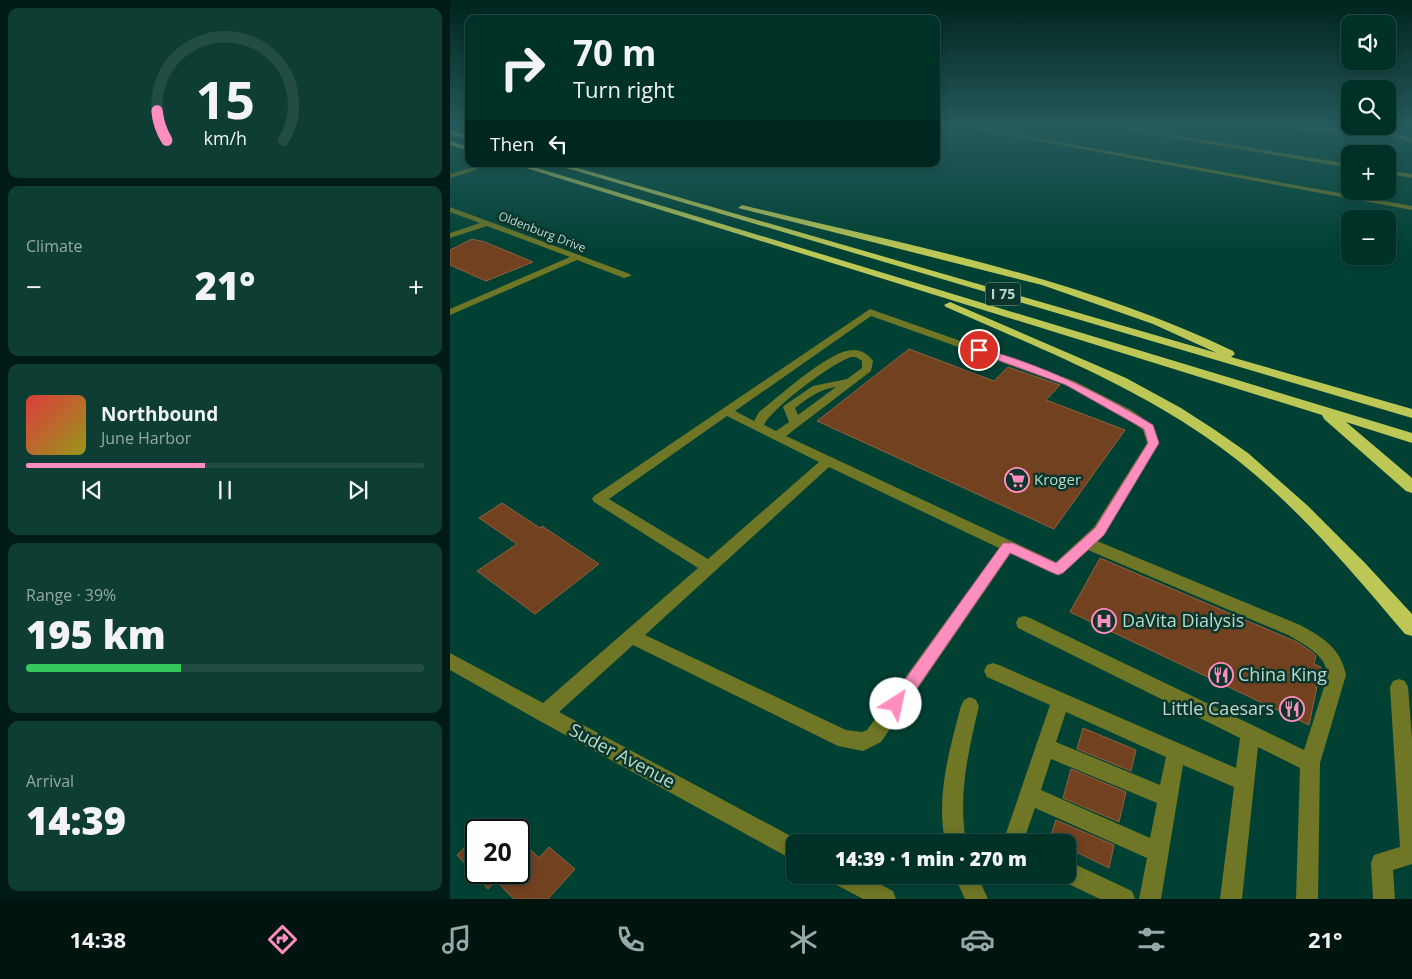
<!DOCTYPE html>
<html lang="en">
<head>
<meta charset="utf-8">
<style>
  body { margin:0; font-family:"Open Sans",sans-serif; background:#0e3d33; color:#f1f3f6; height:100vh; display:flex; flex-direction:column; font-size:19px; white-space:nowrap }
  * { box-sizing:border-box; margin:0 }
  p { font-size:16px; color:#95a9a7 }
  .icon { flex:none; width:28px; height:28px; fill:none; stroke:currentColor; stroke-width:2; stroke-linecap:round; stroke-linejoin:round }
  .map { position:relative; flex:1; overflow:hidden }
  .details { display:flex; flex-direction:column; gap:8px; padding:8px; background:#001b15; width:450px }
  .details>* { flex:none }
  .top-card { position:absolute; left:15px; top:15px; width:475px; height:152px; border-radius:10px; box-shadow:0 2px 8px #0003,0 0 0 1px #224c44; background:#003127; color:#f1f3f6; overflow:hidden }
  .controls { position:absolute; left:891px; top:15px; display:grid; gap:10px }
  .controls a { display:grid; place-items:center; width:55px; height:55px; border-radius:10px; background:#003127; box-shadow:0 2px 8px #0003,0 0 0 1px #224c44; font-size:25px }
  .speed { position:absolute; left:15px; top:819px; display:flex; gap:10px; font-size:25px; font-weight:700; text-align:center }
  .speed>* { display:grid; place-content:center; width:65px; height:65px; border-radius:50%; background:#003127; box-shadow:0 2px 8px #0003,0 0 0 1px #224c44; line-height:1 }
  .speed .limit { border:2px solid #111; border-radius:8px; background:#fff; color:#111 }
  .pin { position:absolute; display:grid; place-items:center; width:42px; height:42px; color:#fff; margin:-21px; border:2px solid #fff; border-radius:50%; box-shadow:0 1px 5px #0007 }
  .me { position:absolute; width:55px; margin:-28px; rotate:35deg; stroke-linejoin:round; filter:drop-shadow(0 0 4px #0008) }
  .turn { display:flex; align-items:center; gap:18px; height:105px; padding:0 25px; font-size:22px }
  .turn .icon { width:65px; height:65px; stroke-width:2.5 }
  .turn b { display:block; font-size:35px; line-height:42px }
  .then { display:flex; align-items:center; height:48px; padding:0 25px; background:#0003; gap:10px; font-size:19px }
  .big { font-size:38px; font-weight:800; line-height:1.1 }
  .details .card { flex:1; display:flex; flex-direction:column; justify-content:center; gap:8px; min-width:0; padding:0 18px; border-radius:10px; background:#0e3d33 }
  .details .dial { align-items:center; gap:0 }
  .dial svg { height:130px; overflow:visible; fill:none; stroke:#224c44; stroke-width:7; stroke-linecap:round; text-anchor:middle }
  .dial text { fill:#f1f3f6; stroke:none }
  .song { display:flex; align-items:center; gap:15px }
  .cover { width:60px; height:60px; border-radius:8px; background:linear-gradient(135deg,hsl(0 70% 55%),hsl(60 70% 35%)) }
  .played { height:5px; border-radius:2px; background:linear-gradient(90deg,#fe8ebe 45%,#224c44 45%) }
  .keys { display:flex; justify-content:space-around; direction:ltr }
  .heat { display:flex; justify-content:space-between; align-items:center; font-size:28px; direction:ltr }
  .charge { height:8px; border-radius:4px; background:linear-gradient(90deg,#34c759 39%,#224c44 0) }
  .trip { position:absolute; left:336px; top:834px; width:290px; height:50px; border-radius:10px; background:#003127; box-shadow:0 2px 8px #0003,0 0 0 1px #224c44; font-weight:800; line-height:50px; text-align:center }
  .tabs { display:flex; height:80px; justify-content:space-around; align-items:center; background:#001410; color:#95a9a7 }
  .tabs .icon { width:35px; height:35px }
  .tabs .on { color:#fe8ebe }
  .tabs b { font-size:22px; color:#f1f3f6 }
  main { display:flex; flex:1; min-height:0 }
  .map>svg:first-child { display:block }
  .building { fill:#714120; stroke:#936140 }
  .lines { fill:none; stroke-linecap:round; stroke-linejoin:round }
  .minor { fill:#6f7626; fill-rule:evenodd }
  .highway { fill:#bcc756; fill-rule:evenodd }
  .route { fill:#fe8ebe; stroke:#a55c7c }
  .labels { text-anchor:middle; stroke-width:5; stroke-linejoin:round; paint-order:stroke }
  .far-street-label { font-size:12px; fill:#b7dacf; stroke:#0c352b }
  .shield { fill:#0c352b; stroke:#84a89e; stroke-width:1 }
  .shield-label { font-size:14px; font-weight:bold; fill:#b7dacf }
  .poi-label { font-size:15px; fill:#b7dacf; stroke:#0c352b; text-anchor:start }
  .near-poi-label { font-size:18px; fill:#b7dacf; stroke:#0c352b; text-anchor:start }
  .near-street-label { font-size:18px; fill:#b7dacf; stroke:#0c352b }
</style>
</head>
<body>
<main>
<section class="details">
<div class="card dial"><svg viewBox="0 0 100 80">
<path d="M14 69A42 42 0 1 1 86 69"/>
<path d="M14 69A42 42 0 0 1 8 51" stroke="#fe8ebe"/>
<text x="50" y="56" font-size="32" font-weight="700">15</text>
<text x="50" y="72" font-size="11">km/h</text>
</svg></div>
<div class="card"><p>Climate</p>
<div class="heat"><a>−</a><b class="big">21°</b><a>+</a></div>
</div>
<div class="card">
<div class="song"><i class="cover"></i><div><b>Northbound</b><p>June Harbor</p></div></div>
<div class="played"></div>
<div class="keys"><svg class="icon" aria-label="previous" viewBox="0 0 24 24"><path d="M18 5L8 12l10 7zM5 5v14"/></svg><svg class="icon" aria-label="pause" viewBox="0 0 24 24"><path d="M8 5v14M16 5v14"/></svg><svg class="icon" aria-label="next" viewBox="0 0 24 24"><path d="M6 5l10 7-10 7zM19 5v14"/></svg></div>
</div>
<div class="card"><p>Range · 39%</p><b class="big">195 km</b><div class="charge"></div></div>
<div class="card"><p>Arrival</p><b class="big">14:39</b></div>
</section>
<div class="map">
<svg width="962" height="899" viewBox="0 0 962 899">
  <rect width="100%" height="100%" fill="#004134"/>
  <path class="building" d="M22,239L35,242L83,262L36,281L0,265V250Z
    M459,349L544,381L558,367L610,385L596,400L675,430L604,529L367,421Z
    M52,503L90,528L92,526L149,564L85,614L27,571L67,544L29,518Z
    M650,558L847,642L862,652L866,656L864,664L871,667L859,725L620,612Z
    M633,728L686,750L681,771L627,749Z
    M621,769L676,792L669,822L613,798Z
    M606,820L664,845L659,868L618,848V842H599Z
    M26,837V872H69V838L89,858L99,847L125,869L98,899H64L46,881L38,889L7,855Z"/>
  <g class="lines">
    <path class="minor" d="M513,127H524L962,206V210Z
      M661,127H673L900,164V168Z
      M824,127H926L962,139V143L922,130L878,132Z
      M24,167L26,168V170L0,178V174Z
      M938,170L962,174V178L938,174Z
      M0,207L180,274L181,276L174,278L127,260L0,315V309L120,257L37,226L0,238V233L30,223L0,212Z
      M420,309L624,381L681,410L703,425L709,443L654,535L647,541L850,625C872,637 891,648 896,675L870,763L868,899H846L850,768L808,747L792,899H770L784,787L733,765L711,899H689L697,858L585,808L573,842H553L600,705L537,677L534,671L537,665L543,663L549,665L786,768L790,738L568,628L566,623L568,618L574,616L580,618L854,750L878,675C875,654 855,645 838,635L638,550L613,573L608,575L561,553L431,742L413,751L388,746L183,645L109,712L352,842H345V861L88,720L0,670V653L93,703L248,568L144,502L142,499L144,496ZM421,316L616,385L673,416L693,430L697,443L644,527L606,562L336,436L421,371L423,361C418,354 412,350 403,350C379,350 329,397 309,412L304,421L285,411ZM401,357H406L412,361V368L397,379L363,386L335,405L333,407L339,422L326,431L314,425C323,407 381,364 401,357ZM386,387L348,415L345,408C358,398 370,389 386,387ZM277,416L369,462L258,559L159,499ZM379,467L549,548L417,730L412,732L396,730L195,635ZM616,712L716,757L710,785L606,742ZM601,759L707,803L700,838L591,790Z
      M949,679L955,681L958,687L962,738V864L943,870L945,899H923L921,863L924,855L950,847L940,687L943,681Z
      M520,697L526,700L529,706C518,752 508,795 516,842H495C486,796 499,751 511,706L514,700Z
      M618,861L682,891L685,899H650L610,880L608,875H618Z
      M380,875H413L443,891L446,899H413L383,883Z
      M504,875H527L538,899H515Z"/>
    <path class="highway" d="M0,130L19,136V140L0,134Z
      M0,141L19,147V151L0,145Z
      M63,164H74L962,433V443L896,422L962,478V493L956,491L874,419L872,415Z
      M103,164H114L767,353L703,324L592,285L288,208L292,205C458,245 629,277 783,351L785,354L781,357L962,409V418Z
      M500,302L676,378L731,408L765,430L798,453L858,506L915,563L962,614V636L955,634C894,562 832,488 753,435C674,381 584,346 496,307L494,305Z"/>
  </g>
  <linearGradient id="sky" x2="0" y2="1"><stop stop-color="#00241d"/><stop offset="0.5" stop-color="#265a5c"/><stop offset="1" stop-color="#265a5c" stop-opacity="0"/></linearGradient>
  <rect width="962" height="253" fill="url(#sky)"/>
  <path class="route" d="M529,348C591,364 648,392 703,425L709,443L654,535L613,573L608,575L603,573L560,553L452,710L446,712L441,710L438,704L441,699L553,543H563L606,563L645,528L698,443L694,429L616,385L526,352V349Z"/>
  <defs>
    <symbol id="supermarket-ring" viewBox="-11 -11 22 22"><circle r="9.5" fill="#0c352b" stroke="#fe8ebe" stroke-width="1.5"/><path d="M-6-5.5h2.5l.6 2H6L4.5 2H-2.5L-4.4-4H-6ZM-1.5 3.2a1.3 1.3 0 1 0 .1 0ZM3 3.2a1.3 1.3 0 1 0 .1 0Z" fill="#fe8ebe"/></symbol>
    <symbol id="hospital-ring" viewBox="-11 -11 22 22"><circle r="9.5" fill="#0c352b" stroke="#fe8ebe" stroke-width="1.5"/><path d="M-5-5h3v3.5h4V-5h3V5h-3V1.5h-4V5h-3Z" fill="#fe8ebe"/></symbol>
    <symbol id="restaurant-ring" viewBox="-11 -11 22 22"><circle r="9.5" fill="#0c352b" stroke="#fe8ebe" stroke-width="1.5"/><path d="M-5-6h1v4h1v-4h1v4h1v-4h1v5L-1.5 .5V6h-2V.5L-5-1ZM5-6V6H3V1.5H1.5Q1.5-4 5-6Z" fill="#fe8ebe"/></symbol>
  </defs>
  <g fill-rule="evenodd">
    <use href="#supermarket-ring" x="553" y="466" width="28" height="28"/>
    <use href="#hospital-ring" x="640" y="607" width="28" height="28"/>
    <use href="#restaurant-ring" x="757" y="661" width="28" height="28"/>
    <use href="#restaurant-ring" x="828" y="695" width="28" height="28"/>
  </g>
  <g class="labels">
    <g class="far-street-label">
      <text transform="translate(92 232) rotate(21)" y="4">Oldenburg Drive</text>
    </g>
    <rect class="shield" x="535.5" y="282.5" width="35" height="23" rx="4"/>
    <g class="shield-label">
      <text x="553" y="299">I 75</text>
    </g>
    <g class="poi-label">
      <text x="584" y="485">Kroger</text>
    </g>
    <g class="near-poi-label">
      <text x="672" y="627">DaVita Dialysis</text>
      <text x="788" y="681">China King</text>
      <text x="824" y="715" text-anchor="end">Little Caesars</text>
    </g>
    <g class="near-street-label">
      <text transform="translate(172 756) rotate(28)" y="6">Suder Avenue</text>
    </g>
  </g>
</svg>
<div class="controls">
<a><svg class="icon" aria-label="sound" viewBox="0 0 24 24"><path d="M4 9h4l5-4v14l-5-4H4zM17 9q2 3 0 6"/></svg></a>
<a><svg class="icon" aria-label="search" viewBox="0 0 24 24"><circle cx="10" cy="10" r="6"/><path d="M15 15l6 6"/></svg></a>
<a>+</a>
<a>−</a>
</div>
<div class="speed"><div class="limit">20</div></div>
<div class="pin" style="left:529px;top:350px;background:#d93025"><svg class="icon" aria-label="arrive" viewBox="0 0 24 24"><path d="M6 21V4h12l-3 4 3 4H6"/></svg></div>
<svg class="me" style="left:446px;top:704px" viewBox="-20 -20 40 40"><circle r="19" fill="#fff"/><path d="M0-13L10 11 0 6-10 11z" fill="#fe8ebe"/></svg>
<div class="trip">14:39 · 1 min · 270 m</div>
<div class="top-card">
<div class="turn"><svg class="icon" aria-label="right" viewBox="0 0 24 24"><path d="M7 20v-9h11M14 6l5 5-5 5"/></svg><div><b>70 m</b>Turn right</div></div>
<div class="then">Then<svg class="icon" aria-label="left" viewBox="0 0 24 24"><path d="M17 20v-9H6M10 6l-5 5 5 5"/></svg></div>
</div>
</div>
</main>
<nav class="tabs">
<b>14:38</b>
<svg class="icon on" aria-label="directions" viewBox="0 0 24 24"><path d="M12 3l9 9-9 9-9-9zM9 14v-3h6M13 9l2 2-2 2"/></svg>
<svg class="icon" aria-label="music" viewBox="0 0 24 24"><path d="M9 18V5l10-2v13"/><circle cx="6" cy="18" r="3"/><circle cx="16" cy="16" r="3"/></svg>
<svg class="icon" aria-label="phone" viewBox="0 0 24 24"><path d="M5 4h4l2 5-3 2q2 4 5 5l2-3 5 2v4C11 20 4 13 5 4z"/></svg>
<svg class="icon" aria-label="climate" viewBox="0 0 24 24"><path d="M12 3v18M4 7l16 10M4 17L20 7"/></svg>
<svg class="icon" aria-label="car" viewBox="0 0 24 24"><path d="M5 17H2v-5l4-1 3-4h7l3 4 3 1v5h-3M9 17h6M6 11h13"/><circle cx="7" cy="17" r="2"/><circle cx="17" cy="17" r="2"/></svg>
<svg class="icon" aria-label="filters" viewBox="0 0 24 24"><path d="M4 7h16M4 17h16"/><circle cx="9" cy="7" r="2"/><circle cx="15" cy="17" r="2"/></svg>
<b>21°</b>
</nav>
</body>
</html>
